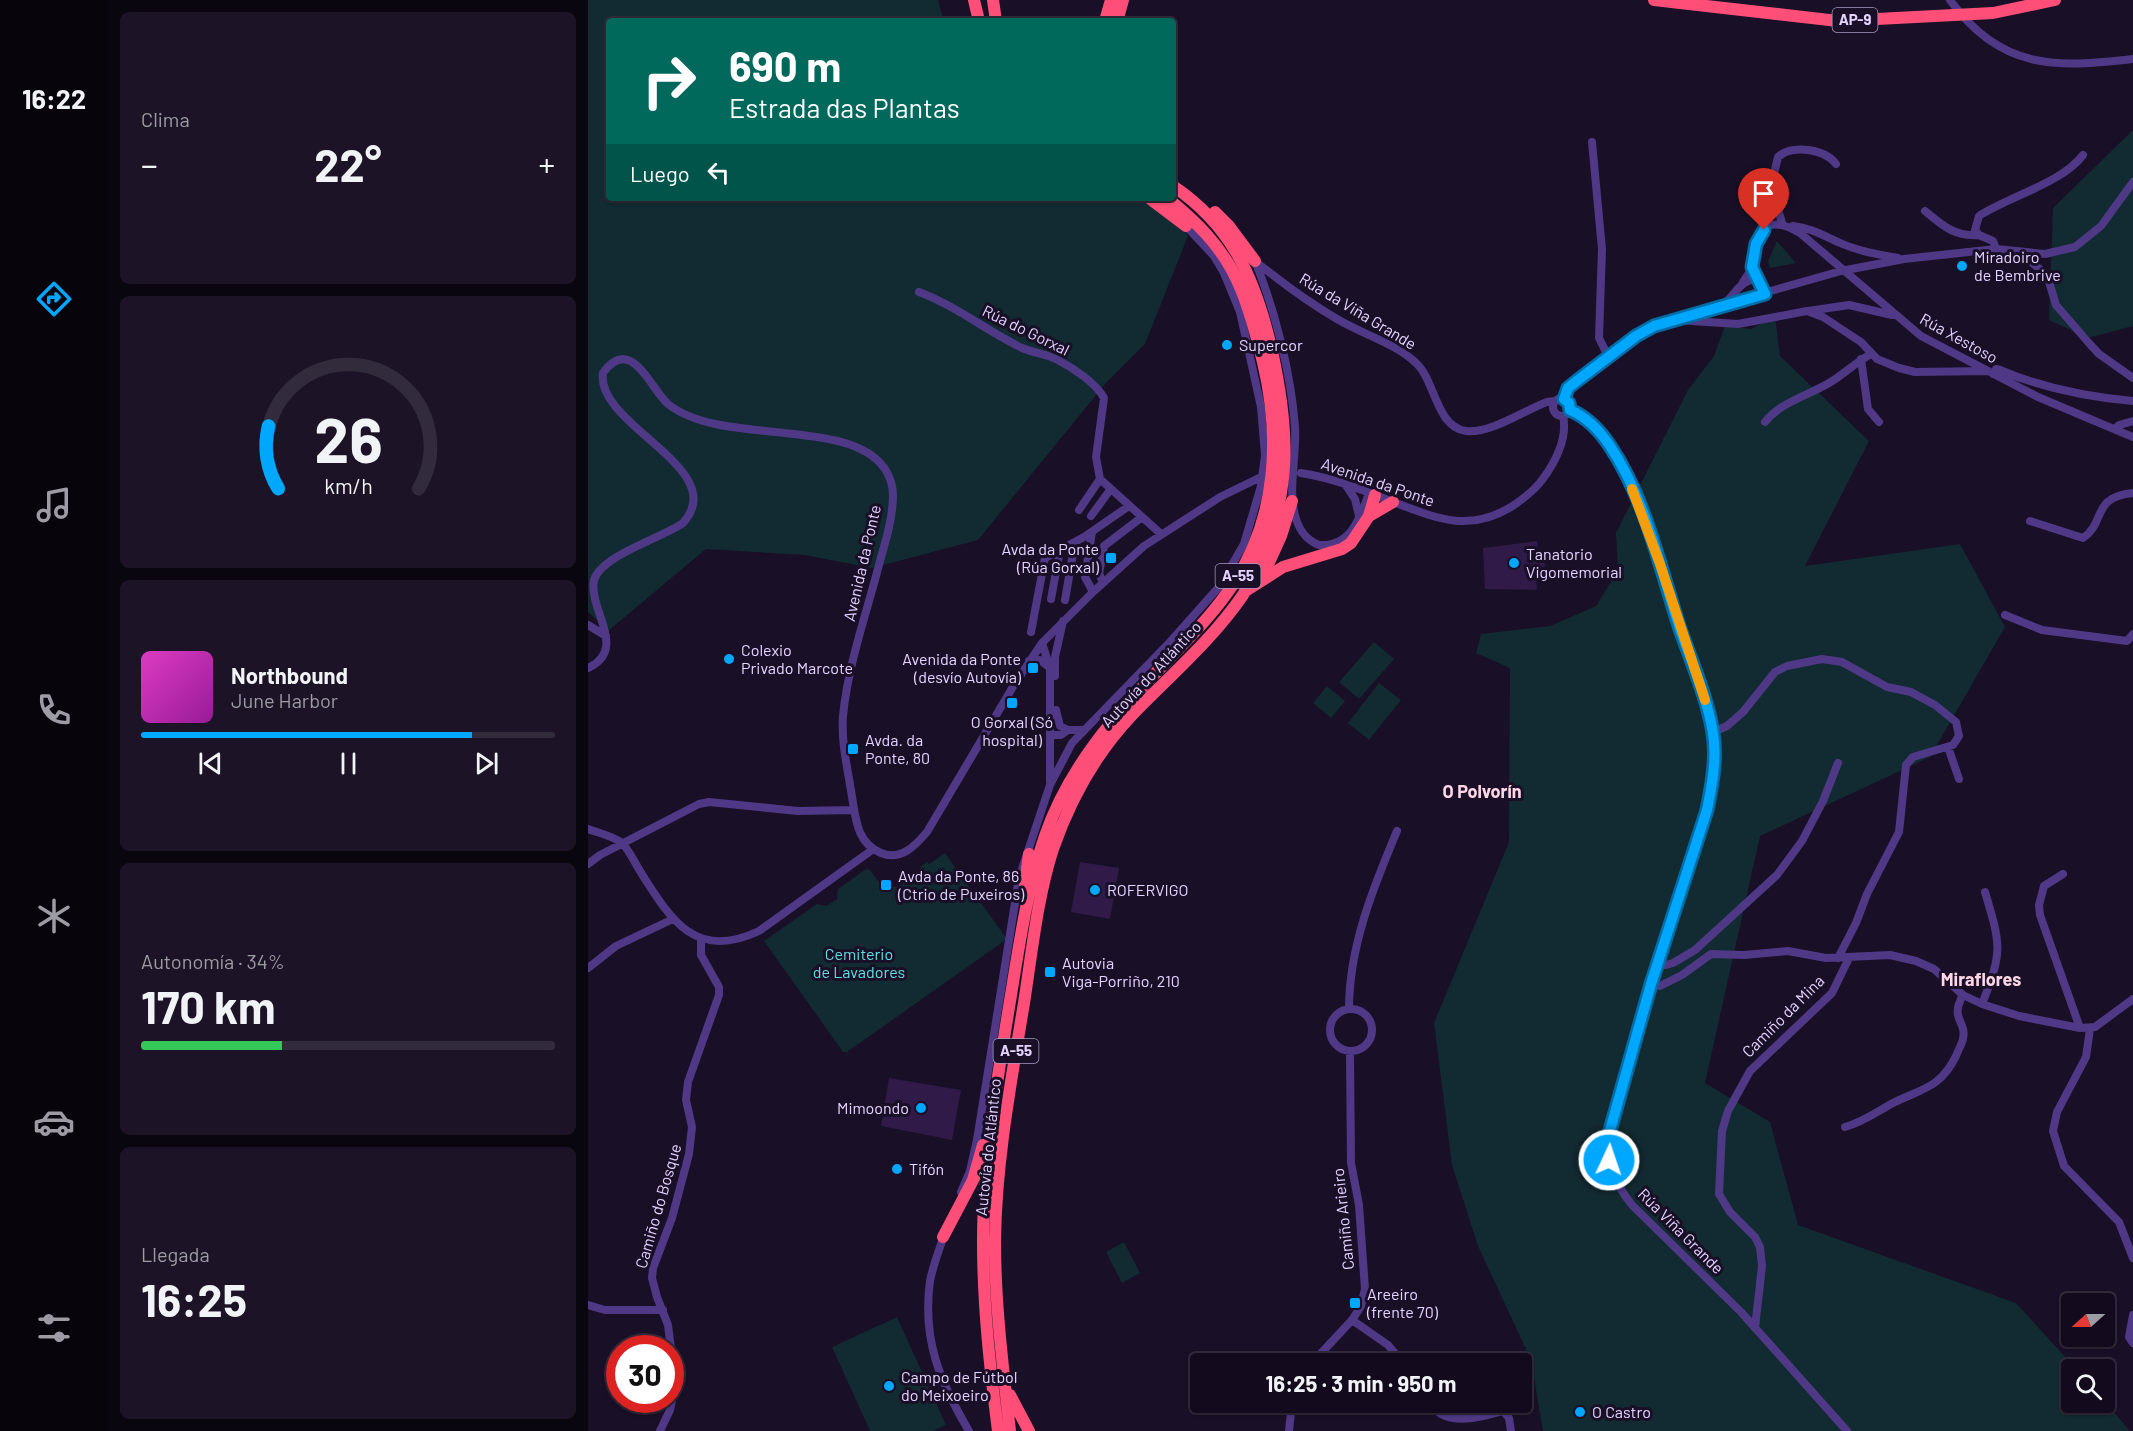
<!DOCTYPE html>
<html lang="es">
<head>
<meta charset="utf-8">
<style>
  body { margin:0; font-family:Barlow,sans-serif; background:#1c1426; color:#f1f3f6; height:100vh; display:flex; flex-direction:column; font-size:22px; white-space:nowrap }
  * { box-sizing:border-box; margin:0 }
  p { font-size:20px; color:#9d9ba4 }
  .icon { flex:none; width:33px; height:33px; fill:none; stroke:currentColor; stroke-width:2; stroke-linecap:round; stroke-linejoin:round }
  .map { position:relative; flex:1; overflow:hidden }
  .sheet { display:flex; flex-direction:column; gap:12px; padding:12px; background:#0a0610; width:480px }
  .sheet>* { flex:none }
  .hud { position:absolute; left:18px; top:18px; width:570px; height:183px; border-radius:6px; box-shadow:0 2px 4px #0004,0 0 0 2px #322b3b; background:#00695c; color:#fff; overflow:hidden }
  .needle { width:39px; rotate:249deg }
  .buttons { position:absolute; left:1473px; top:1293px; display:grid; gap:12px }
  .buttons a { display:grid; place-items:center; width:54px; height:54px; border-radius:6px; background:#130b1d; box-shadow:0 2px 4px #0004,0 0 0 2px #322b3b; font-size:30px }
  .speed { position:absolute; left:18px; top:1335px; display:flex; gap:12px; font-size:30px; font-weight:700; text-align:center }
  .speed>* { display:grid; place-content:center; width:78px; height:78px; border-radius:50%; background:#130b1d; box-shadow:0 2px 4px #0004,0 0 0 2px #322b3b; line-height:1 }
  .speed .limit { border:9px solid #d22; background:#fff; color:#111 }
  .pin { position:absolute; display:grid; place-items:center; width:51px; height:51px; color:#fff; margin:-62px -26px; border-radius:50% 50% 50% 0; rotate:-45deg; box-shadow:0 0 6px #0007 }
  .pin .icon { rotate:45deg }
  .me { position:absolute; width:66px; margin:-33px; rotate:3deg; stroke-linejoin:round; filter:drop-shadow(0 0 4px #0008) }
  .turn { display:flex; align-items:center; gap:21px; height:126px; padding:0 24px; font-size:27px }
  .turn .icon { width:78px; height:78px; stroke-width:2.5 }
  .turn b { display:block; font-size:42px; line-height:51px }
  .then { display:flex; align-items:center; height:57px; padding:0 24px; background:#0003; gap:12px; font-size:22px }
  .big { font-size:45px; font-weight:700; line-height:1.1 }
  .sheet .widget { flex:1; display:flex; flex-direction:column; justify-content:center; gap:9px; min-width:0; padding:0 21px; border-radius:9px; background:#1c1426 }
  .sheet .dial { align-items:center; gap:0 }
  .dial svg { height:156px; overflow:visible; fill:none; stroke:#322b3b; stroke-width:7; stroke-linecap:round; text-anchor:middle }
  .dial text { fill:#f1f3f6; stroke:none }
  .song { display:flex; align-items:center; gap:18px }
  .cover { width:72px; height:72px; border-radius:9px; background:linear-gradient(135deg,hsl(310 70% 55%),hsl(300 70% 35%)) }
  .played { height:6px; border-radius:3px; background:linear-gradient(90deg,#00a7ff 80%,#322b3b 80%) }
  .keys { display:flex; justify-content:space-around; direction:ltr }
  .heat { display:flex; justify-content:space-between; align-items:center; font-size:33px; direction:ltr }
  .charge { height:9px; border-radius:4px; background:linear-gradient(90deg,#34c759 34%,#322b3b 0) }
  .trip { position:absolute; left:602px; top:1353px; width:342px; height:60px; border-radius:6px; background:#130b1d; box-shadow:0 2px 4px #0004,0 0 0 2px #322b3b; font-weight:700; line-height:60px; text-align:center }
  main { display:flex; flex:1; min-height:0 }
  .tabs { display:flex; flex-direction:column; width:108px; justify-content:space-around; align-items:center; background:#08040c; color:#9d9ba4 }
  .tabs .icon { width:42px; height:42px }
  .tabs .selected { color:#00a7ff }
  .tabs b { font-size:27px; color:#f1f3f6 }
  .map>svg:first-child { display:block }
  .green { fill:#122a31 }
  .building { fill:#2f1a48 }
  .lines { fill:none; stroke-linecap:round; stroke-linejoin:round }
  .minor { stroke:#4f3986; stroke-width:8 }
  .highway { stroke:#ff4f78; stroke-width:12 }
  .route-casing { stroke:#006da6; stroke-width:15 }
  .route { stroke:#00a7ff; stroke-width:10 }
  .slow { stroke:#f59e0b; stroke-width:10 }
  .poi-dot { fill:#00a7ff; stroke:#190f27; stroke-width:2 }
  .labels { text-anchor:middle; stroke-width:6; stroke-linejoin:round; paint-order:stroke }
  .shield { fill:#190f27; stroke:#a799be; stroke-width:1.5 }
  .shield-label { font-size:15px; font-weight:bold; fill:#e4d4ff }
  .poi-label { font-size:16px; fill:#e4d4ff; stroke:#190f27; text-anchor:start }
  .street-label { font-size:16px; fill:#e4d4ff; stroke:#190f27 }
  .park-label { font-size:16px; fill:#5de2e2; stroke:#190f27 }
  .neighbourhood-label { font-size:18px; font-weight:bold; fill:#ffd6e6; stroke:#190f27 }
</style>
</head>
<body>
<main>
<nav class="tabs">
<b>16:22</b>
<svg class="icon selected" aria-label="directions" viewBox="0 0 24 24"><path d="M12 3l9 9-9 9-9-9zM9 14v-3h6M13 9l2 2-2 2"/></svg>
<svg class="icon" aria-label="music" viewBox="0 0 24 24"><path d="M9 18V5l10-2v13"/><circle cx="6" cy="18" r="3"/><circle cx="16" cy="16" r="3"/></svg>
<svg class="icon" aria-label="phone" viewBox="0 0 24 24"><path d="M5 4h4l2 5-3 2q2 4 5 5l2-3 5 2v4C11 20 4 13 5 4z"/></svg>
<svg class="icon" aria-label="climate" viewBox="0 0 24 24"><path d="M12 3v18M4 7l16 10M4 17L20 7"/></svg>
<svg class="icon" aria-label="car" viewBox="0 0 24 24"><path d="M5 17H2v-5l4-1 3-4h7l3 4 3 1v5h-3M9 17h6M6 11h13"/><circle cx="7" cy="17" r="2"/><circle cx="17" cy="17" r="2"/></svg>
<svg class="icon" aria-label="filters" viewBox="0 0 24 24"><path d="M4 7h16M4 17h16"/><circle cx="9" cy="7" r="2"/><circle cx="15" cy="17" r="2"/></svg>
</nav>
<section class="sheet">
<div class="widget"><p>Clima</p>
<div class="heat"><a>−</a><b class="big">22°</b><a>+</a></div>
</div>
<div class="widget dial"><svg viewBox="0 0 100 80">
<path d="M14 69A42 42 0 1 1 86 69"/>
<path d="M14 69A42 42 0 0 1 9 37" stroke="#00a7ff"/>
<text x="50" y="56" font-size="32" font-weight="700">26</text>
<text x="50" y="72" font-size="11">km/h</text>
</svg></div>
<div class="widget">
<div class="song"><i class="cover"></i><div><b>Northbound</b><p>June Harbor</p></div></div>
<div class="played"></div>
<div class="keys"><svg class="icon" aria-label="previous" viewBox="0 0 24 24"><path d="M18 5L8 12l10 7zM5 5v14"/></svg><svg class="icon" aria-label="pause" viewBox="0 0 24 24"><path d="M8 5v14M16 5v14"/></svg><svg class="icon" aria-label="next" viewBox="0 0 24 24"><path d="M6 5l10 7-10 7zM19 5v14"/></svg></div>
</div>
<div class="widget"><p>Autonomía · 34%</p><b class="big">170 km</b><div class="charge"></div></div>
<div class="widget"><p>Llegada</p><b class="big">16:25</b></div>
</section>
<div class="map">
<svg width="1545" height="1431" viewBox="0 0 1545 1431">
  <rect width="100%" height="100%" fill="#190f27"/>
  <path class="green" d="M0,0H350L356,21H21V198H569L586,210L600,236L557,344L517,384L390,540L284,568L217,555L118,549L20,631L0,612Z
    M1545,130V326L1500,338L1461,320L1465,208Z
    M1189,241L1208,263L1182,268L1180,261Z
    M1187,316L1192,356L1281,441L1217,566L1372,544L1417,627L1342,757L1172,836L1117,1083L1182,1122L1210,1225L1428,1303L1488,1369L1484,1370V1402H1517L1542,1431H955L943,1360L890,1246L864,1165L846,1023L921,842L922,668L888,653L893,634L962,626L1008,606L1030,570L1028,533L1100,390L1126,356L1137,326L1163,329Z
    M786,642L806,659L771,699L751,682Z
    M791,683L813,700L781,740L760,723Z
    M739,686L757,701L743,718L725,703Z
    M357,853L419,939L259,1052H255L176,941L229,904L238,906L249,899L250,889L278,869L282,870L293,885L310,887L334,870L332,867L339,862L341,864Z
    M536,1242L552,1273L534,1283L518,1252Z
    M309,1317L358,1425L345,1431H282L244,1347Z"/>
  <path class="building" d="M949,541L950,551L955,552L958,574H948L949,590L897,589L895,548Z
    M492,862L531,868L522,919L483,912Z
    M301,1078L373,1090L364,1140L293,1126Z"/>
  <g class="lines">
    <path class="minor" d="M1362,0C1412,70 1468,68 1545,59
      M1004,142L1014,249L1011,338L1020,356
      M1337,211C1355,226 1367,237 1391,235
      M1194,223L1183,186L1190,157C1204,144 1237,149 1248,164
      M1205,226C1223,228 1234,235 1250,242C1269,251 1289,254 1310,258
      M1408,249L1405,241L1391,235L1387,230L1391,216C1422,196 1474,183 1495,155
      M1442,253L1443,262L1459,275L1468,305L1500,342L1511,354L1545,378
      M667,261C687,310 703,373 707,427C709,455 699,492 708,519C712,531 718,540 731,545C763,547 772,518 781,493
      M667,261C693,282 720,302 749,319C774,334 807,343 828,363C847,380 848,427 878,431C902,434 937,410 959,402L967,401
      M1154,284C1157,278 1162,273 1164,267C1166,260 1166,252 1168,244C1176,218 1193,222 1212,233L1333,336L1450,397L1545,437
      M331,292C368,306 399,331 434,348C445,353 459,354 470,360C485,368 508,383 516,398L508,457L512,479L573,534
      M1138,302C1148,293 1154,278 1169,280
      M1220,311L1261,305L1304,315
      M1088,320L1150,324L1219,311L1235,317L1273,342L1289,359L1311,368L1327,372L1400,371
      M1273,359L1280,409L1291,422
      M1405,374L1408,369L1412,370C1452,387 1501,397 1545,401
      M965 407a9 9 0 1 1 18 0a9 9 0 1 1-18 0Z
      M976,399L980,388L1033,346L1048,336L1081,320L1253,271L1316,259L1408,249L1457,254L1487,247L1513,226L1545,182
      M982,410L995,416L1022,445L1050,503L1114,692L1126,745L1123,789L1114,829L1063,984L1021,1134C1021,1163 1025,1182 1044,1205L1153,1312L1259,1431
      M1177,422C1193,402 1219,396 1241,383C1255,375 1268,362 1283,354
      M1527,429L1531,425L1545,421
      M713,473C745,478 775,490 805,502C848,518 880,533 923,507C935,499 946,491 954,480C967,463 980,438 975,416
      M757,484L767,499L771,516
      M491,510L512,479
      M503,516L522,490
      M1442,521L1495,538C1518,523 1503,497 1545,493
      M504,532L497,577L505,592
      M515,582L511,574L516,546L554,517
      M463,599L472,550
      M477,600L487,542
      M1417,615L1454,630L1539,641L1545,634
      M0,625L18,636
      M443,632L457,558L496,537L541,506
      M454,643L462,668
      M441,661L452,660L462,668V782
      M0,668C41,649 0,610 6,580C14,555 74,538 95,523C144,469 7,425 15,373C43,334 62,388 80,404C133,447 262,416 297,469C302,477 305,485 305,495C305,517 298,540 292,561C279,612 260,664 255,716C253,743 260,770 264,797C268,820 269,843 293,853C313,861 327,846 339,832L426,685L454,643L505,592L556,546L632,497L671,478
      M467,676V657L475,621
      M468,710L472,726L480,730H496
      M1125,732L1139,726L1155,712L1187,672L1199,666L1234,659L1254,662L1299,687L1323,692L1347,705L1368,722L1371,736L1365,745L1325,757L1318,765L1311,832L1279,894L1268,923L1250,958
      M464,735H473L480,730
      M1360,747L1371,779
      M0,829C11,833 25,836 34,843C41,850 47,863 52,871C83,920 107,961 171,931L284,850
      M0,864L12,855L111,804L121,802L210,811L266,810
      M1475,874L1456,886L1451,905L1452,915L1492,1028
      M1070,963L1078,965L1085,963L1107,950L1189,875L1214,841L1235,801L1250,763
      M0,968L28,946L85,919
      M1063,984L1072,986L1094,975L1123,954L1156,955L1200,951L1238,958L1302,955L1328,961L1346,969L1375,995L1394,1004L1431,1016L1492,1028L1507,1027L1545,999
      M1394,1004C1415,951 1413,946 1397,892
      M742 1030a21 21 0 1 1 42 0a21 21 0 1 1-42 0Z
      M761,1009C761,947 785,888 809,831
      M1502,1029L1498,1057L1469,1112L1465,1131L1476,1166L1531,1222L1545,1258
      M1257,1127C1275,1122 1287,1113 1303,1104C1332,1089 1352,1089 1368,1056C1370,1050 1374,1044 1375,1039C1379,1020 1361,1020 1375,995
      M373,1192L382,1171L389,1140L431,878L462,785L484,743L582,642L631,587L656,544L673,486L677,455L673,407L652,312L636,273L626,256L598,226
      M357,1232C352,1248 345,1265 342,1281C334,1340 352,1382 381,1431
      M0,1305L17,1310H75
      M1545,1315L1541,1337L1545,1343
      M764,1320L800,1345L816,1364
      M1167,1328L1174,1266L1172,1247L1167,1237L1142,1212L1131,1194L1134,1131L1140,1111L1162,1071L1244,993L1261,958
      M723,1364L764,1320L773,1306L777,1289L771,1205L763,1163L762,1052
      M844,1402C846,1406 849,1412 853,1414C871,1424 897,1416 915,1411L921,1418L923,1431
      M72,1431L82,1410L85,1396L84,1357L80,1325L69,1297L64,1278L65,1268L84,1218L101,1154L104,1127L98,1100L100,1082L131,995V987L113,955V940
      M701,1431L704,1402"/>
    <path class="highway" d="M386,0L391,21
      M405,0L408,21
      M1066,0L1250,21L1405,13L1467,0
      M517,21L523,0
      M529,21L535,0
      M561,198L598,226
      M627,212L641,226L667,261
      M781,516L805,502
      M674,578L693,536L704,501
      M659,590L695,567L754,549L763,543L781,516L787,495
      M437,885L441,854
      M355,1237L385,1180L395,1145
      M422,1395L441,1431
      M410,1431C402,1368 395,1306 395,1242C395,1161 409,1081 422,1001C431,946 439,889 457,836C481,766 529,713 580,660C603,636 627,612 646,583C689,517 693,438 675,362C655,283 644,250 579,198
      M422,1431C415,1368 407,1304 407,1241C408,1161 423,1082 436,1003C444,952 449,899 465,849C482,800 508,753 544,715C582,676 624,640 655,595C662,583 667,570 673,558C705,487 700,425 684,351C668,282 646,227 585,186"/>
  </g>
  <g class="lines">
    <defs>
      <path id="route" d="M1021,1160V1134L1063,984L1119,810C1124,785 1129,759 1125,733C1119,697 1104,663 1092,629C1072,568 1058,500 1022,446C1012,431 999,417 982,410L981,403L976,399L980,388L990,380L1048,336L1066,326L1177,294L1164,267L1168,244L1176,230"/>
    </defs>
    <use href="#route" class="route-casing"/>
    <use href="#route" class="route"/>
    <path class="slow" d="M1044,489L1072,564L1117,700"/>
  </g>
  <g class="poi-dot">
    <circle cx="1374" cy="266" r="6"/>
    <circle cx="639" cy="345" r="6"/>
    <rect x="517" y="552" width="12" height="12" rx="3"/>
    <circle cx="926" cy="563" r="6"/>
    <circle cx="141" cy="659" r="6"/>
    <rect x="439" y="662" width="12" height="12" rx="3"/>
    <rect x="418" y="697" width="12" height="12" rx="3"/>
    <rect x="259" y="743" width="12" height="12" rx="3"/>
    <rect x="292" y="879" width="12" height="12" rx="3"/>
    <circle cx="507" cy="890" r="6"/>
    <rect x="456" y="966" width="12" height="12" rx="3"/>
    <circle cx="333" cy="1108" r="6"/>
    <circle cx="309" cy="1169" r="6"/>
    <rect x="761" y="1297" width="12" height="12" rx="3"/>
    <circle cx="301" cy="1386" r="6"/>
    <circle cx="992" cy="1412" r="6"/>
  </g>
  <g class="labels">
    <g class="shield">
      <rect x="1244.5" y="8" width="45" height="24" rx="4.5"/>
      <rect x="627.5" y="564" width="45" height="24" rx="4.5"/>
      <rect x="405.5" y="1039" width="45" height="24" rx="4.5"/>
    </g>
    <g class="shield-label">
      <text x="1267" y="25">AP-9</text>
      <text x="650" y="581">A-55</text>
      <text x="428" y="1056">A-55</text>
    </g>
    <g class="poi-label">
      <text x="1386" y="263">Miradoiro<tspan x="1386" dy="18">de Bembrive</tspan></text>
      <text x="651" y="351">Supercor</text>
      <text x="511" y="555" text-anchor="end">Avda da Ponte<tspan x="511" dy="18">(Rúa Gorxal)</tspan></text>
      <text x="938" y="560">Tanatorio<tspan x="938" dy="18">Vigomemorial</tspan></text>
      <text x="153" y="656">Colexio<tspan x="153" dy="18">Privado Marcote</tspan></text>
      <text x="433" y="665" text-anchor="end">Avenida da Ponte<tspan x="433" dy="18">(desvío Autovía)</tspan></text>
      <text x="424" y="728" text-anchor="middle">O Gorxal (Só<tspan x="424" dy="18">hospital)</tspan></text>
      <text x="277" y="746">Avda. da<tspan x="277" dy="18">Ponte, 80</tspan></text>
      <text x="310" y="882">Avda da Ponte, 86<tspan x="310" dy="18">(Ctrio de Puxeiros)</tspan></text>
      <text x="519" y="896">ROFERVIGO</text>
      <text x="474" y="969">Autovia<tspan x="474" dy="18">Viga-Porriño, 210</tspan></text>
      <text x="321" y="1114" text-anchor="end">Mimoondo</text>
      <text x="321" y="1175">Tifón</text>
      <text x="779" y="1300">Areeiro<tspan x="779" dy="18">(frente 70)</tspan></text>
      <text x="313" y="1383">Campo de Fútbol<tspan x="313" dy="18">do Meixoeiro</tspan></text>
      <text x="1004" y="1418">O Castro</text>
    </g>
    <g class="street-label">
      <text transform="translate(770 311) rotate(31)" y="6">Rúa da Viña Grande</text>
      <text transform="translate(438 330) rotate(26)" y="6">Rúa do Gorxal</text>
      <text transform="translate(1371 338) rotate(29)" y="6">Rúa Xestoso</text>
      <text transform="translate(790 482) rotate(19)" y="6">Avenida da Ponte</text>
      <text transform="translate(274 563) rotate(-77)" y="6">Avenida da Ponte</text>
      <text transform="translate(563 674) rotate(-47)" y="6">Autovía do Atlántico</text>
      <text transform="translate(1195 1016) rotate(-45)" y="6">Camiño da Mina</text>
      <text transform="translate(400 1147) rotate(-84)" y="6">Autovía do Atlántico</text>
      <text transform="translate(70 1206) rotate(-74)" y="6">Camiño do Bosque</text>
      <text transform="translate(755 1219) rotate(-96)" y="6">Camiño Arieiro</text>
      <text transform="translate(1093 1231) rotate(45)" y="6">Rúa Viña Grande</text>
    </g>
    <g class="park-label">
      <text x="271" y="960">Cemiterio<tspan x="271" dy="18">de Lavadores</tspan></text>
    </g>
    <g class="neighbourhood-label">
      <text x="894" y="798">O Polvorín</text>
      <text x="1393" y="986">Miraflores</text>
    </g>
  </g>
</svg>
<div class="buttons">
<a><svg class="needle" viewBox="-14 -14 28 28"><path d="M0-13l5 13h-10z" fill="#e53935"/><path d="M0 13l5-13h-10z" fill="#9d9ba4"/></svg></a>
<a><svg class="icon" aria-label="search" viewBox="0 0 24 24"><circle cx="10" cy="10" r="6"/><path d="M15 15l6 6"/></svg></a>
</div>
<div class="speed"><div class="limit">30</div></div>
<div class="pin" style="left:1176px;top:230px;background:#d93025"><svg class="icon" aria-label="arrive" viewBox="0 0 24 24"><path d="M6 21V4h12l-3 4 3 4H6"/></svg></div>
<svg class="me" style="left:1021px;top:1160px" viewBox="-20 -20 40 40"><circle r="17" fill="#00a7ff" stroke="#fff" stroke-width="3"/><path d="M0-11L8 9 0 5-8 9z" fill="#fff"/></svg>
<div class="trip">16:25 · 3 min · 950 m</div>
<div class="hud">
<div class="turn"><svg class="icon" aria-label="right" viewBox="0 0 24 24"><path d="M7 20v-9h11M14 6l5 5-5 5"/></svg><div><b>690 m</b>Estrada das Plantas</div></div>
<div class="then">Luego<svg class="icon" aria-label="left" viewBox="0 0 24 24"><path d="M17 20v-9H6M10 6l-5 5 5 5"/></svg></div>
</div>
</div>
</main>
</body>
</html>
